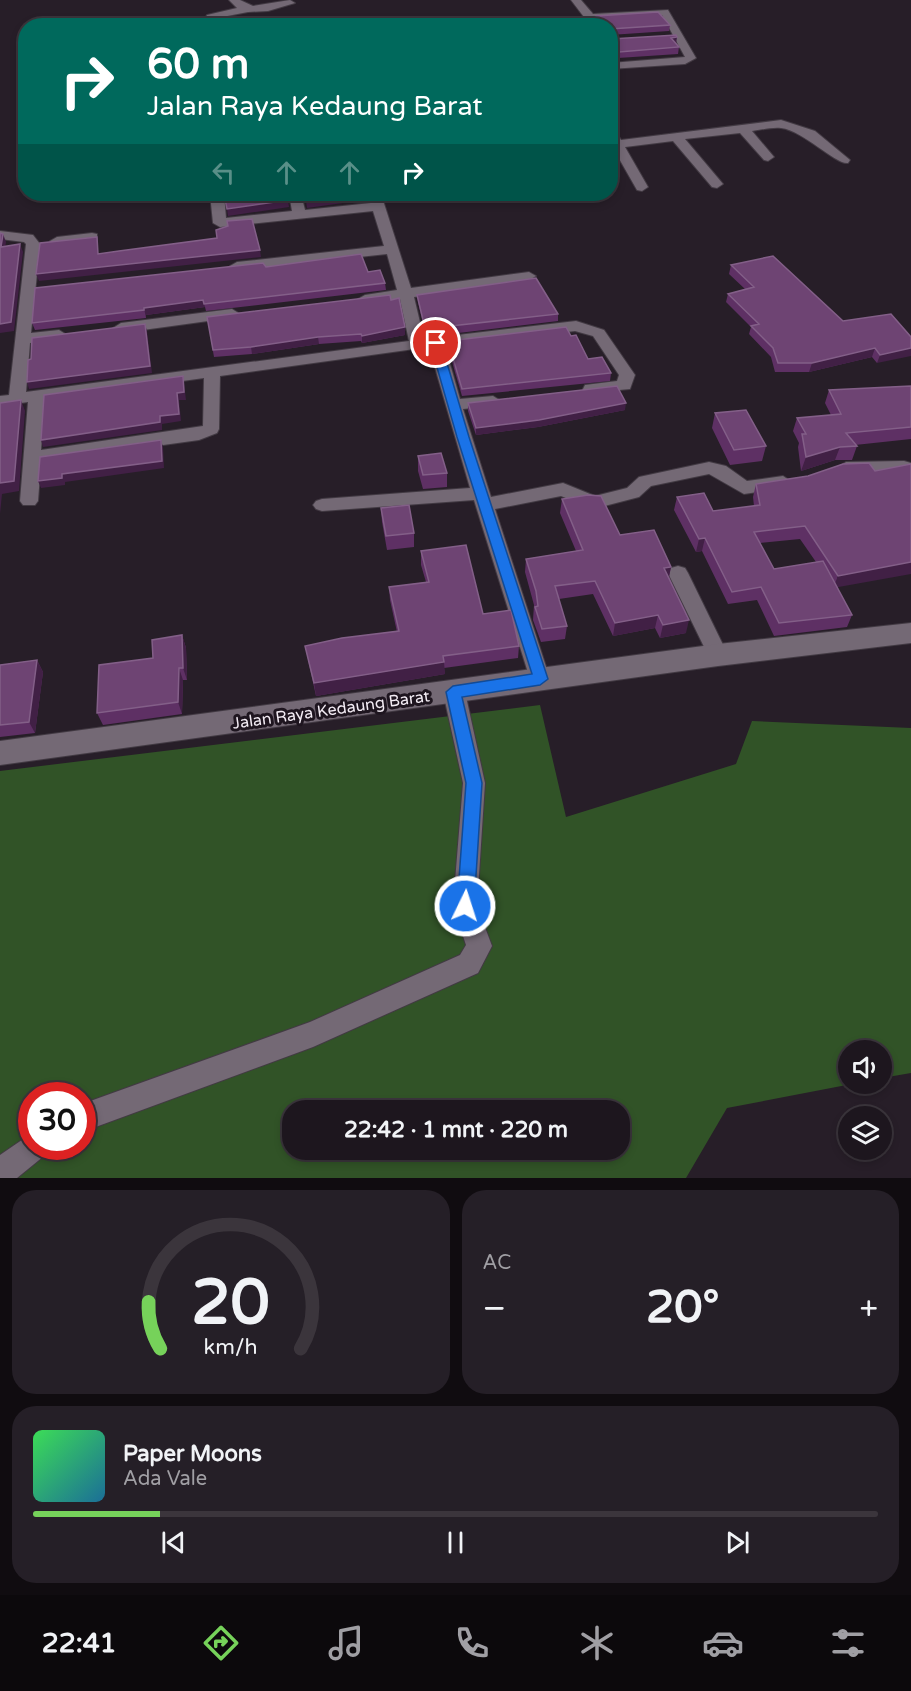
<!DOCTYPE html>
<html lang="id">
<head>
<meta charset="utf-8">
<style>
  body { margin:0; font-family:"Varela Round",sans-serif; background:#251f27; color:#f1f3f6; height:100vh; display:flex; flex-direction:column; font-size:22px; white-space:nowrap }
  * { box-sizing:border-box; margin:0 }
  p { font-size:20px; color:#a09fa4 }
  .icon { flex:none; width:33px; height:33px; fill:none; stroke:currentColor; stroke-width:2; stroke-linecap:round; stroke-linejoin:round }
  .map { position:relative; height:1178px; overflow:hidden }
  .drawer { display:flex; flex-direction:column; gap:12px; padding:12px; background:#100c10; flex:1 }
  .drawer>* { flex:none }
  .banner { position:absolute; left:18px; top:18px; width:600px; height:183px; border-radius:24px; box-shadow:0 3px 9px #0003,0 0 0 2px #3b353c; background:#00695c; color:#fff; overflow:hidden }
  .fabs { position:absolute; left:838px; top:1040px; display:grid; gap:12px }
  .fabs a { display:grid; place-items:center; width:54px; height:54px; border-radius:50%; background:#1d161e; box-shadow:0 3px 9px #0003,0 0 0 2px #3b353c; font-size:30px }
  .speed { position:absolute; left:18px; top:1082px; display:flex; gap:12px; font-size:30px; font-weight:700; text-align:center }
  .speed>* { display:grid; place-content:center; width:78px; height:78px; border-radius:50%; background:#1d161e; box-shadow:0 3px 9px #0003,0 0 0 2px #3b353c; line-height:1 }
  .speed .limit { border:9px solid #d22; background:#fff; color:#111 }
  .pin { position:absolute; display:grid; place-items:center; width:51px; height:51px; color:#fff; margin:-26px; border:3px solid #fff; border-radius:50%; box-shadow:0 2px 6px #0007 }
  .me { position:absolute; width:66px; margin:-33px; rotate:4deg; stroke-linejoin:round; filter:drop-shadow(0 0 4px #0008) }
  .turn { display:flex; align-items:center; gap:21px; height:126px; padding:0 30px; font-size:27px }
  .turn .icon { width:78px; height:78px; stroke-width:2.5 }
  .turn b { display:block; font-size:42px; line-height:51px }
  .lanes { display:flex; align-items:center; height:57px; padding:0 30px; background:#0003; justify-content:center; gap:30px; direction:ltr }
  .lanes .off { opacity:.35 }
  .big { font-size:45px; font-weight:700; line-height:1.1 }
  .drawer .card { flex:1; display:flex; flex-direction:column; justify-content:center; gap:9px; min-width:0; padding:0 21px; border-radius:24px; background:#251f27 }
  .drawer .dial { align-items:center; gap:0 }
  .dial svg { height:156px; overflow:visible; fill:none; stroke:#3b353c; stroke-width:7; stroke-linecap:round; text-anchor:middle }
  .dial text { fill:#f1f3f6; stroke:none }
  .song { display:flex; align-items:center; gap:18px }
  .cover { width:72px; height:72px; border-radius:9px; background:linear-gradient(135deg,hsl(130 70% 55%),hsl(200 70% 35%)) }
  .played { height:6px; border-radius:3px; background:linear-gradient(90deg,#76d25a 15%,#3b353c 15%) }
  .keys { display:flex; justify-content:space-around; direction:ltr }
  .heat { display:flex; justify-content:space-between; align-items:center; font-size:33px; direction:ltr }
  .drawer .tiles { flex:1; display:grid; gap:12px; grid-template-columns:1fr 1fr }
  .card:last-child { grid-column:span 2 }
  .trip { position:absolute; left:282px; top:1100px; width:348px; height:60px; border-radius:24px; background:#1d161e; box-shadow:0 3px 9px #0003,0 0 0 2px #3b353c; font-weight:700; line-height:60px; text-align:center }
  .dock { display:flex; height:96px; justify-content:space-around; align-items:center; background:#0c090c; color:#a09fa4 }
  .dock .icon { width:42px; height:42px }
  .dock .on { color:#76d25a }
  .dock b { font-size:27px; color:#f1f3f6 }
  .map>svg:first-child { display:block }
  .green { fill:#315327; fill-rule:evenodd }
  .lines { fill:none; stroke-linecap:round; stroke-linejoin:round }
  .minor-casing { stroke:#423a43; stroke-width:2 }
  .tertiary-casing { stroke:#423a43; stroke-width:2 }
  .minor { fill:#746975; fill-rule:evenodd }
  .tertiary { fill:#746975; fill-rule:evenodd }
  .wall { fill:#5e3064; fill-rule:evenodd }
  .shaded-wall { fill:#412045 }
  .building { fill:#6e4473; stroke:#835f88; stroke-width:1.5 }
  .route { fill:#1a73e8; stroke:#114b97; stroke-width:1.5 }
  .labels { text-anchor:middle; stroke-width:6; stroke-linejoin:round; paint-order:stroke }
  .street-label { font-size:16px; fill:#f3ecf4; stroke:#1e151f }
</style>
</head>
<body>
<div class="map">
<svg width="911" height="1178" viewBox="0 0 911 1178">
  <rect width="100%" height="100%" fill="#271e28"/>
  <path class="green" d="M540,705L566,817L736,764L752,721L911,728V1073L882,1078V1050H849V1083H857L727,1108L686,1178H0V771ZM32,1095H82V1146H32ZM292,1110H620V1149H292Z"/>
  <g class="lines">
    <defs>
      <path id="minor" d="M229,0H240L253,6L290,0L295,3L268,11L248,12L217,18L223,26H212L206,17L207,15L237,8Z
        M571,0H581L593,14L668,10L696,58L685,64L610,69V63L685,57L662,15L593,20L594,26H584L582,20L584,17Z
        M781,120L815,131L850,160L848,163C836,165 804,131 781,128C772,127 760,130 752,131L774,157L768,161L764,160L740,133L685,139L723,184L717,188L712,187L673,141L625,147L648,187L642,191L637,190L613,148L610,149L612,131L616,132L621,140Z
        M210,194H224L226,218L292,211L289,194H301L305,210L371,203L369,194H381L411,288L529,272L536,276L529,280L414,297L424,339L576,321L604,330L635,375L630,389L585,393L583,389L585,385L617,381L619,375L593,336L575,331L445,346L460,399L493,396L501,401L493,406L463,409L491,497L563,483L595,496L627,488L639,477L709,462L726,466L747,481L783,476L792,482L783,488L744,494L709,474L651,486L639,497L593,509L561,496L495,509L550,679L547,685L540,688L533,685L530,679L474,500L322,511L316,509L313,505L316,501L322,499L470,488L429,347L220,376L219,429L217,433L199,440L41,462L38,501L35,505H23L20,501L28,402L0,406V396L9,395L26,244L24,242L0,239V231L33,235L40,244L31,333L59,330L67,335L59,340L30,343L26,392L409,341L400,299L365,303L358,299L365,295L397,290L387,254L237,270L230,266L237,262L384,246L373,211L220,227L213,223ZM204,378L203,426L41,450L45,400Z
        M92,233L97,234V240L57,245L50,241L57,237Z
        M232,309L240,314L237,317L121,333L113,328L121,323Z
        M904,461L911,463V476C896,472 844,479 837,468L846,462Z
        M678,566L685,568L688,573L728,655L725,661L718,663L711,661L708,655L668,573L671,568Z
        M454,683L461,686L465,692L485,783L477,906L492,946L478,973L313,1047L82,1132V1104L310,1022L460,955L466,945L453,906L463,783L443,692L447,686Z
        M32,1133V1146H48L44,1156L17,1178H0V1155Z"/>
      <path id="tertiary" d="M911,623V643L718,666L0,765V741L718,644Z"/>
    </defs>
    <use href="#minor" class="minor-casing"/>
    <use href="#tertiary" class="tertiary-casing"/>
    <use href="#minor" class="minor"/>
    <use href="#tertiary" class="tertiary"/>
  </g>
  <path class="wall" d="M596,16L670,25L669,31L610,35V26H596Z
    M610,37L611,39L676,44L679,47L678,54L618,58L610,49Z
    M610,162L616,171L615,177L610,178Z
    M731,265L843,321L911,337L877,363L872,357L809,372H775L771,357L749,334L751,327L726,302L728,294L745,289L729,274Z
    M266,267L368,272L385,283L386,290L206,311L205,307L146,315V318L35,330L32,323Z
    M417,295L558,314V321L442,335L441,329L425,332L418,302Z
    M207,317L405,327V335L362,343L361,341L319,344L252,354L214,357Z
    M571,336L588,359L611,373L610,381L462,396L448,348V341Z
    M911,386V439L855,445L857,446L852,460H835L801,471L798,447L799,443L793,431L797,418L831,415L825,403L829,390Z
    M468,403L625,410L538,427L476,435L468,411Z
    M715,413L766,446L762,461L730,465L712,428Z
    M418,456L447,473V487L423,489L418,471Z
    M843,464L837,587L852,615L847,627L774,636L757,600L728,604L702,551L696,552L674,510L677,497L713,511L754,506L753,497L756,484L808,476ZM800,539L816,562L774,569L760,543Z
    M562,499L671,567L669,577L686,633L660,638L655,628L613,636L593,594L559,599L567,626L565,639L541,642L533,620L534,605L525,572L526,559L576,551L560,513Z
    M381,508L414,533V547L387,550L382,522Z
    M421,551L483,614L519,646L518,658L444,668L445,674L316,696L305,646L397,632L390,600L389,587L426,582L421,565Z
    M182,635L186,648L187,680H183L182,714L103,725L97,713L153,658Z
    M37,660L43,672L35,733L0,737V665Z"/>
  <path class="shaded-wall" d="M677,37L676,44L671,38Z
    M350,195V202L307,208L306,201Z
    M288,200L289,207L228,216L227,209Z
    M3,234L6,242L4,255L1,247Z
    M20,244L23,252L14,331L0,333V324Z
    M260,250L261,257L39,281L36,274Z
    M203,300L205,307L146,315V318L144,308Z
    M440,322L441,329L425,332L424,324Z
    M145,324L147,331L152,373L29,389L27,382Z
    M405,327V335L362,343V336Z
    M318,337L319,344L252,354L251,347Z
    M875,348L872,357L809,372L812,363Z
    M911,348V356L877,363L880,355Z
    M183,376L184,383L186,400H179L181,421L162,424V430L43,447L41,440L160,416L177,393Z
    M21,400L25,411L19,491L2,494L0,514V483Z
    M626,403L625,410L538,427L476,435V428Z
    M161,440L163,447L164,468L65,482V485L41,488L38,481L62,474Z
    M840,447L835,460L801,471L806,457Z
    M705,538L702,551L696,552L699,539Z
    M911,562V574L833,588L838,576Z
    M671,567L668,581L664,568Z
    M658,615L655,628L613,636L615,623Z
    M689,620L686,633L660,638L663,625Z
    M182,635L186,648L187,680L183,668Z
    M37,660L43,672L35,733L29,722Z
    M444,662L445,674L316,696L314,683Z
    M179,668L183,680L182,714L178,702Z"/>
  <path class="building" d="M658,12L670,25L610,29V26H598L596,23L599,22L596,16Z
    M676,35L677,37L671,38L679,47L619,52L610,41V37L611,39Z
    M610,162L616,171H610Z
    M224,194H287L288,200L227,209Z
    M304,194H350V195L306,201Z
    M252,219L260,250L36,274L40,243L97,237L98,254L119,251L217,238L216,230L228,226L227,221Z
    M0,233L3,234L1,247L20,244L11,322L0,324Z
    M361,254L368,272L380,270L385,283L204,304L203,300L144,308V310L32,323L35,288L263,263L266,267Z
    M773,256L843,321L891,314L911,337V348L880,355L875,348L812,363H778L773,348L751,326L759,324L728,294L754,287L731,265Z
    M536,278L558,314L442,327L440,322L424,324L417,295Z
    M390,295L391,300L399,298L405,327L362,336L361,334L318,337L251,347L213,350L207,317Z
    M145,324L150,366L27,382L28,360L31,359L32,338Z
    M566,327L571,336L576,335L588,359L602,357L611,373L462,389L448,341Z
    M183,376L184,392L177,393L179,414L160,416V422L41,440L44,395Z
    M617,386L626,403L539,420L476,428L468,403Z
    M911,386V427L846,433L857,446L840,447L806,457L802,434H806L797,418L841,414L829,390Z
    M21,400L14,481L0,483V403Z
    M746,410L766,446L734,450L715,413Z
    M161,440L162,461L62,474V478L38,481L40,457Z
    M441,453L447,473L423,475L418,456Z
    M869,463L875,471L911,464V562L838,576L805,526L754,532L774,569L823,561L852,615L779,623L761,587L732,592L705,538L699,539L677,497L704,493L713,511L760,505L756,484L808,476L843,464Z
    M588,495L601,496L620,535L654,530L671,567L664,568L689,620L663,625L658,615L615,623L595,581L555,586L567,626L542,629L535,607L538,606L536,591L526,559L583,550L562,499Z
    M409,505L414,533L386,536L381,508Z
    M466,545L483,614L511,610L519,646L443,656L444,662L314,683L305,646L342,638L399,631L389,587L429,582L421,551Z
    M182,635L183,668H179L178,702L97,713L99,665L153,658L152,640Z
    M37,660L29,722L0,725V665Z"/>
  <path class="route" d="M436,339L441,343L469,437L548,679L540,685L462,697L482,783L474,906L471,912L465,915L459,912L457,906L466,783L446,692L453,686L532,674L457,437L430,343Z"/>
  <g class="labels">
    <g class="street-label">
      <text transform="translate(331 709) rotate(-8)" y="6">Jalan Raya Kedaung Barat</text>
    </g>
  </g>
</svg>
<div class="fabs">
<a><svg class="icon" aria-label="sound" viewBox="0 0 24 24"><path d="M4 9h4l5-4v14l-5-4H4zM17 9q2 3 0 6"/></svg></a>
<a><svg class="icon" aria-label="layers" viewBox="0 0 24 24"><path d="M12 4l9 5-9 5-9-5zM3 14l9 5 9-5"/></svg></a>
</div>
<div class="speed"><div class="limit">30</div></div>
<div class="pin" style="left:436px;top:343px;background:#d93025"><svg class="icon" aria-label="arrive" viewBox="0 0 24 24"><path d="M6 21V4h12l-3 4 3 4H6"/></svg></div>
<svg class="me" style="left:465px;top:906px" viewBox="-20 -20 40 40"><circle r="17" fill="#1a73e8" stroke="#fff" stroke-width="3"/><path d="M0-11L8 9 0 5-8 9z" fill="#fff"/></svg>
<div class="trip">22:42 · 1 mnt · 220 m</div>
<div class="banner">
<div class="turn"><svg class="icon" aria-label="right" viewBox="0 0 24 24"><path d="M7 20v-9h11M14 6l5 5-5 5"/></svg><div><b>60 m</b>Jalan Raya Kedaung Barat</div></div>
<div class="lanes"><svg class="icon off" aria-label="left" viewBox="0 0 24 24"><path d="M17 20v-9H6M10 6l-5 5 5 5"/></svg><svg class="icon off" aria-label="ahead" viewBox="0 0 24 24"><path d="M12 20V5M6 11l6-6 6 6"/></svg><svg class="icon off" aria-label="ahead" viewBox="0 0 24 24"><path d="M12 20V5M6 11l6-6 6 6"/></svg><svg class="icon" aria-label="right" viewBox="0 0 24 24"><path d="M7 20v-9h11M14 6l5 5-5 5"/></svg></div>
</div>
</div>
<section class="drawer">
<div class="tiles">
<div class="card dial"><svg viewBox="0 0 100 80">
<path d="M14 69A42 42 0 1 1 86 69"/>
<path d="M14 69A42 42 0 0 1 8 45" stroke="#76d25a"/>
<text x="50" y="56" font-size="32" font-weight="700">20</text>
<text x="50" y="72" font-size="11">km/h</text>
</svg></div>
<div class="card"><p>AC</p>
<div class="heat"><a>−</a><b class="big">20°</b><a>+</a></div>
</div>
<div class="card">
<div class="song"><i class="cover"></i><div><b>Paper Moons</b><p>Ada Vale</p></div></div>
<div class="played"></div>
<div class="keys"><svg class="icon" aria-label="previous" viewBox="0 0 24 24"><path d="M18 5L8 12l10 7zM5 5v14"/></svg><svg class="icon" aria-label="pause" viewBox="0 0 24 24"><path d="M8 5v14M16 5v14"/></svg><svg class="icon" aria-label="next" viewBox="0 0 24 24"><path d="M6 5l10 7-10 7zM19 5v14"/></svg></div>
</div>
</div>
</section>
<nav class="dock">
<b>22:41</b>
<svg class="icon on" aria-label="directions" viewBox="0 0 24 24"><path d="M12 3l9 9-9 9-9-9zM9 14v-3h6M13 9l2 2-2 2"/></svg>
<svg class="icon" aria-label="music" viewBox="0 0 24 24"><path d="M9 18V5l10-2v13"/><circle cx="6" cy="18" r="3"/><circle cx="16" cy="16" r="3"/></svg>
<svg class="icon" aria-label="phone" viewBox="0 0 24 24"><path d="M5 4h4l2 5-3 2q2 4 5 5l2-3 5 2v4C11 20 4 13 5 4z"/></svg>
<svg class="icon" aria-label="climate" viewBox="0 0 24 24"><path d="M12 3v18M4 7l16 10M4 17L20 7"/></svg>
<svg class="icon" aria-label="car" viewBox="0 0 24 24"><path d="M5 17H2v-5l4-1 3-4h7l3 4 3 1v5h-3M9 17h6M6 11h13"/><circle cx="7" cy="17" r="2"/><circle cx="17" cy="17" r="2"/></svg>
<svg class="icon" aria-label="filters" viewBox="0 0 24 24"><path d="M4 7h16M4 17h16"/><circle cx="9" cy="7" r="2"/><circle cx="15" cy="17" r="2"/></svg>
</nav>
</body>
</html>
